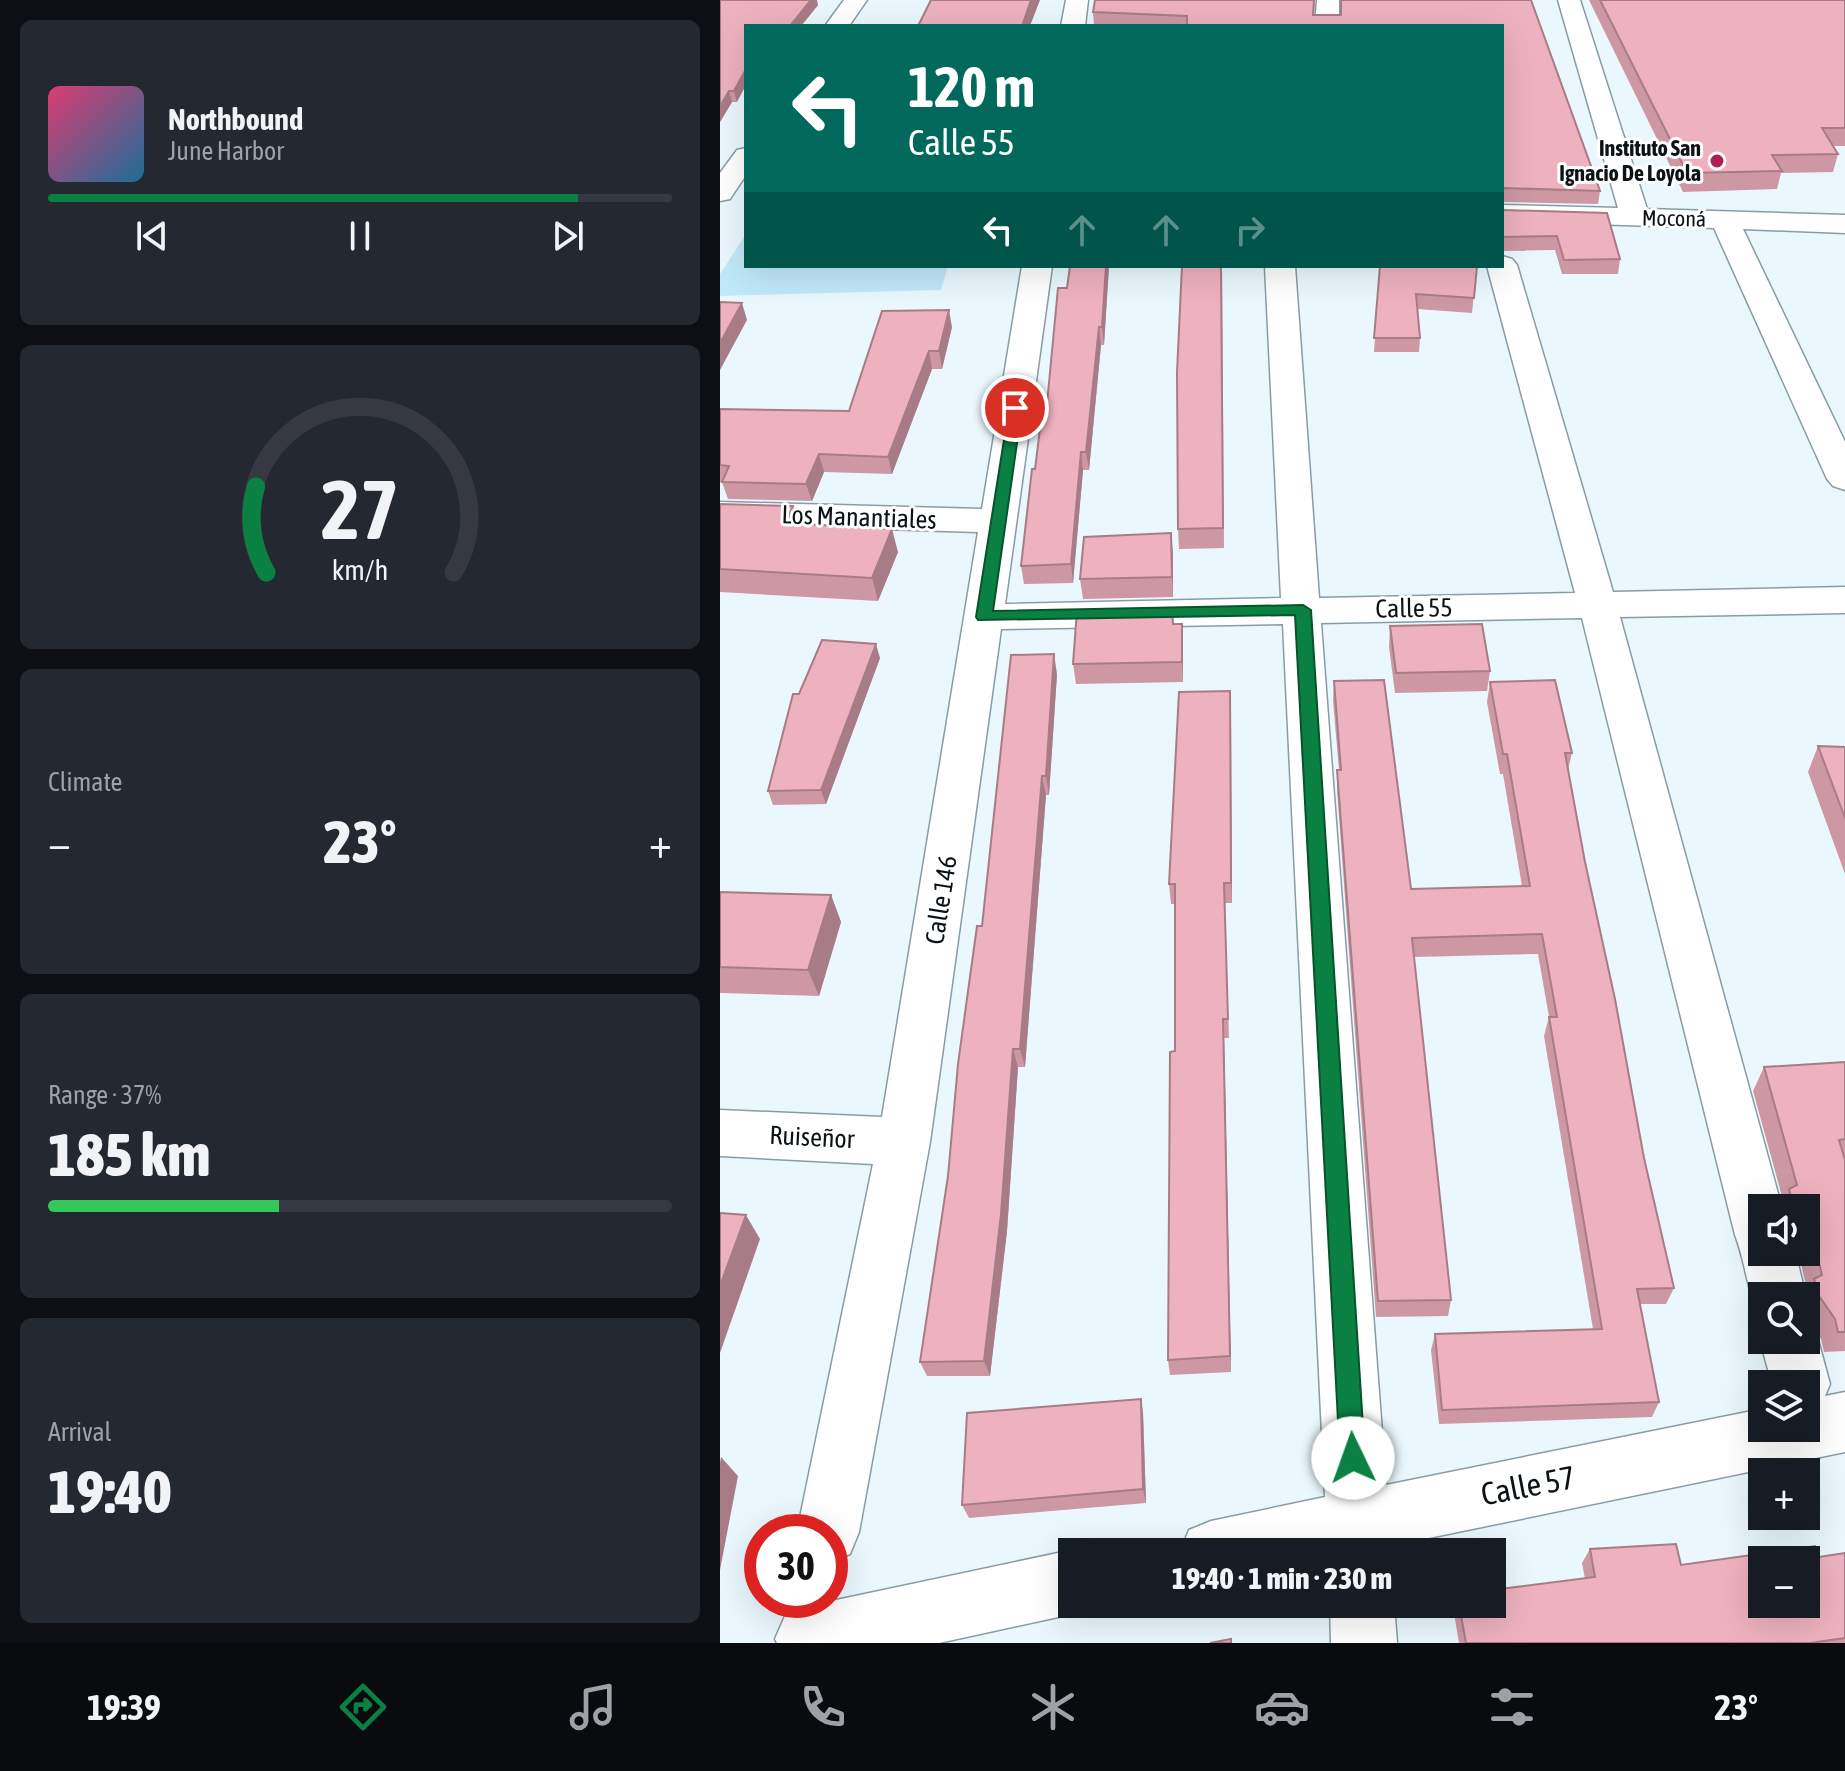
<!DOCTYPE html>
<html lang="en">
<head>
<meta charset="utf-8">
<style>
  body { margin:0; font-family:"Asap Condensed",sans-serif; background:#242831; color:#f1f3f6; height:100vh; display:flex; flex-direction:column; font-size:30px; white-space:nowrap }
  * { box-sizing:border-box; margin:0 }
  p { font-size:26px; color:#9ea1a6 }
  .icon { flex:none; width:44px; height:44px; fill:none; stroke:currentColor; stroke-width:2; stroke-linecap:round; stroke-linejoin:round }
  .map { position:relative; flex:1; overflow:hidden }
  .side { display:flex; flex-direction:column; gap:20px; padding:20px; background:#0d0f14; width:720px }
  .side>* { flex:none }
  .hud { position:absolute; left:24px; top:24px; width:760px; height:244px; border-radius:0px; box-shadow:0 8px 32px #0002; background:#00695c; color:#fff; overflow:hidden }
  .tools { position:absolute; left:1028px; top:1194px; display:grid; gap:16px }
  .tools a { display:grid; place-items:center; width:72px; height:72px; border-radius:0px; background:#171b24; box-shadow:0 8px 32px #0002; font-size:40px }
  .speed { position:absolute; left:24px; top:1514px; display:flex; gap:16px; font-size:40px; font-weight:700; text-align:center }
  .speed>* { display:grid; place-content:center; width:104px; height:104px; border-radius:50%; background:#171b24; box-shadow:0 8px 32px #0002; line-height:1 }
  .speed .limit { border:12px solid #d22; background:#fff; color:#111 }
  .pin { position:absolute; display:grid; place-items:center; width:68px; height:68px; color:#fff; margin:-34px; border:4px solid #fff; border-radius:50%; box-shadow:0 2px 8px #0007 }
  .me { position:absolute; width:88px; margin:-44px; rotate:357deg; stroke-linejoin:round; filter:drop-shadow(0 0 6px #0008) }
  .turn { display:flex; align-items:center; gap:28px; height:168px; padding:0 32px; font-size:36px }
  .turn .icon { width:104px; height:104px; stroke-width:2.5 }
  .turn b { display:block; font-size:56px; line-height:68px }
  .lanes { display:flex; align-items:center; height:76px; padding:0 32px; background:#0003; justify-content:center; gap:40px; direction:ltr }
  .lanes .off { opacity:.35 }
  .big { font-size:60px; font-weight:800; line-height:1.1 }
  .side .card { flex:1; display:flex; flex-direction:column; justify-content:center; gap:12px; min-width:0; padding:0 28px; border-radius:12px; background:#242831 }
  .side .dial { align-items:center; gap:0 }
  .dial svg { height:208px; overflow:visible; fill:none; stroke:#363941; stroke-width:7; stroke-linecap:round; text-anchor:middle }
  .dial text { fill:#f1f3f6; stroke:none }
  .song { display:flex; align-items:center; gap:24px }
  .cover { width:96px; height:96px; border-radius:12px; background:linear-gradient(135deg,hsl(340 70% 55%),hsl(200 70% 35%)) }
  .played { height:8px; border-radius:4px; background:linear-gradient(90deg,#0b8043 85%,#363941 85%) }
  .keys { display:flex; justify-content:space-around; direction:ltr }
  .heat { display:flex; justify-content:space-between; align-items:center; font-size:44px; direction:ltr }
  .charge { height:12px; border-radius:6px; background:linear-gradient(90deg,#34c759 37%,#363941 0) }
  .trip { position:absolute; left:338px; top:1538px; width:448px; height:80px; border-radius:0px; background:#171b24; box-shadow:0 8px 32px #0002; font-weight:800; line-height:80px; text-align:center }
  .tabs { display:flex; height:128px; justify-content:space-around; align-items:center; background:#090b0e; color:#9ea1a6 }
  .tabs .icon { width:56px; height:56px }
  .tabs .active { color:#0b8043 }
  .tabs b { font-size:36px; color:#f1f3f6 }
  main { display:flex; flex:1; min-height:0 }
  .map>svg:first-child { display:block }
  .green { fill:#c1e9fa }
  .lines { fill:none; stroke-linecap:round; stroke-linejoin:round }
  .minor-casing { stroke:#889ca5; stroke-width:3 }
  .minor { fill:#fff; fill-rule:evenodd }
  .wall { fill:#cd98a4 }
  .shaded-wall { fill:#a77c86 }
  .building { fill:#eeb1bf; stroke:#a77c86; stroke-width:2; fill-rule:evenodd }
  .route { fill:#0b8043; stroke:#07532c; stroke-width:2 }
  .poi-dot { fill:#ad1e56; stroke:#fff; stroke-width:3 }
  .labels { text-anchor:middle; stroke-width:6; stroke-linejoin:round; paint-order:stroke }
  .far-poi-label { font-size:22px; font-weight:bold; fill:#0b1316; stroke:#fff; text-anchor:end }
  .far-street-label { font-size:22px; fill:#0b1316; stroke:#fff }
  .street-label { font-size:26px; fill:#0b1316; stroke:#fff }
  .near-street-label { font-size:32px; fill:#0b1316; stroke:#fff }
</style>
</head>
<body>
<main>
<section class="side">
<div class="card">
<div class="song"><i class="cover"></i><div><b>Northbound</b><p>June Harbor</p></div></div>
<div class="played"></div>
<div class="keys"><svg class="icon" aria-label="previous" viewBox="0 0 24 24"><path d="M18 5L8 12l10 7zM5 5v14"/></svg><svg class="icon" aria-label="pause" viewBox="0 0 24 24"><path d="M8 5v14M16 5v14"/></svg><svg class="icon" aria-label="next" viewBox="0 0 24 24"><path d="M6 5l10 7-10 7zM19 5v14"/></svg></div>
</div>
<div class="card dial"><svg viewBox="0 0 100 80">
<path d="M14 69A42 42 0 1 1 86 69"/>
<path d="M14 69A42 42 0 0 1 10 36" stroke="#0b8043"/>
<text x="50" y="56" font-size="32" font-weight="700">27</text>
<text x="50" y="72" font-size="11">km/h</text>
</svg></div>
<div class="card"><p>Climate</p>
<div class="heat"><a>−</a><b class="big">23°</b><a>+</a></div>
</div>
<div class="card"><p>Range · 37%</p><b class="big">185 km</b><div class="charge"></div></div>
<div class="card"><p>Arrival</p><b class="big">19:40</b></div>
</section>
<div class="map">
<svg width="1125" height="1643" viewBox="0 0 1125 1643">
  <rect width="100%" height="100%" fill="#eaf8fd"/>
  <path class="green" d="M26,234V266H228L221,290L0,296V274Z"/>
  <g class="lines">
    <defs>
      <path id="minor" d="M124,0H147L129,26H105Z
        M346,0H368L365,26H341Z
        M597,0H619V26H595Z
        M838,0H860L927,209L1125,215V233L1023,229L1125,442V490L1113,486L1107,479L994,228L782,221V205L898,208Z
        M26,148V175L10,199L0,201V173L17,150Z
        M782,256L792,259L797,265L893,592L1125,587V613L900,617L1062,1208H1042V1252H1075L1086,1296H1042V1317L1038,1315C1027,1289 1025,1260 1015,1235L862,618L601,623L666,1485L1042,1409V1428H1086V1384H1052L1040,1340L1042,1336V1340H1086V1319L1098,1340L1110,1384L1105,1396L1125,1392V1452L670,1546V1552H460L469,1530L491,1521L605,1497L563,624L281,629L210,1142L139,1532L130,1554L110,1562V1532H77L153,1164L0,1156V1110L162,1117L258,532L0,524V502L262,509L302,266H332L285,604L561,598L545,266H575L599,598L855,593L767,266H782Z
        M352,1550L357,1552H352V1604H375L352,1614L219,1643H57L55,1639L65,1616L88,1606Z
        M610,1604H674L677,1643H611Z"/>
    </defs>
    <use href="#minor" class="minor-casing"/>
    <use href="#minor" class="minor"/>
  </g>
  <path class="wall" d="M0,0L98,5L81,26H26L17,102H12L0,122Z
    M375,0H595L594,15H621V0H811L880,191L878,204L782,202V26L374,25L373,12Z
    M869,0H1125V146H1113L1118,154L1113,172L1061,173L1057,189L963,192Z
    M782,208L900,259L898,274H842L835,250L782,251Z
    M350,266H389L384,345H381L369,470H363L353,583L304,584L301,566L315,469L327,404Z
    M502,266L504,548L459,549L458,529Z
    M660,266H757L752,313L697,309L700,338L699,352H654Z
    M232,327L222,369H212L172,474L104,472L92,501L8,499L2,482H0V409L129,411Z
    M0,504L78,524L178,552L158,601L0,592Z
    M453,553V597L363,599L360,579Z
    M452,609L454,624L463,644V682L356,684L353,664Z
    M670,626L770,671L767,691L675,693L669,647Z
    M160,658L106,804L53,805L48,791L79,694Z
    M337,674L329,795H326L305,1067H298L287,1231L270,1376H207L200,1362L228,1176L262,926Z
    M614,681L691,889L802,886L783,774H780L767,702L770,682L852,753L848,770L865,862L924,1158L954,1288L946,1304H920L939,1402L932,1417L719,1424L711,1350L715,1334L873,1329L824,1036L829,1017L818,954L694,957L731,1300L728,1316L656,1317L617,790V770H619L613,701Z
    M510,691L512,903H505L509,1038H504L511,1372L450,1375L448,1360L455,1051V904H451L449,884Z
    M1098,746L1125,747V874L1088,772Z
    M0,892L111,895L121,922L99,996L0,993Z
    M1125,1062V1351L1104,1352L1101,1339L1086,1317V1296H1083L1087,1289L1078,1252H1086V1208H1058L1063,1200L1033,1091L1044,1067Z
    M421,1399L423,1413L426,1503L249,1518L242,1505Z
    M870,1549L961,1565L1099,1557L1125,1553V1643H739L733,1607L734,1604H772L865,1579L862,1563Z"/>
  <path class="shaded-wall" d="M91,0H97L98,5L81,26H70Z
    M311,0H320L310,26H302Z
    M26,69V85L17,102L14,91Z
    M9,91L12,102L0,122V106Z
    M386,266H389L384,345L382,327Z
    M22,303L27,320L0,370V343Z
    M229,310L232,327L222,369L219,351Z
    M379,327L381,345L369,470L366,452Z
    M209,351L212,369L172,474L168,457Z
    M361,452L363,470L353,583L351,564Z
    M99,454L104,472L92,501L86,484Z
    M73,506L80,529L66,523Z
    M172,529L178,552L158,601L152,578Z
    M451,533L453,553V597L452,577Z
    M462,624L463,644V682L462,662Z
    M156,644L160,658L106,804L101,790Z
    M334,654L337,674L329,795L326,776Z
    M510,691L511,711L512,903L511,883Z
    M322,776L326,795L305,1067L300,1049Z
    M111,895L121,922L99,996L88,970Z
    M503,1019L504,1038L511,1372L510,1356Z
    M293,1049L298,1067L287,1231L270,1376L264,1361Z
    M26,1215L40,1239L0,1353V1286Z
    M421,1399L423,1413L426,1503L423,1489Z
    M1,1457L18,1476L0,1570V1463Z"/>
  <path class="building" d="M0,0H91L70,26H26V69L14,91H9L0,106Z
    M211,0H311L302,26H198Z
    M375,0H594L593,15H621V0H811L880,191L784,188L782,190V26H467V16L373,12Z
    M880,0H1125V128H1102L1118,154L1052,155L1062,171L967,173Z
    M782,208L784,210L887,213L900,259L844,260L837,236L782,237Z
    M350,266H386L382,327H379L366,452H361L351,564L301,566L312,469H315L323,404H327L338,288H347Z
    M462,266H501L503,528L458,529L457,372Z
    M660,266H757L754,298L696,294L700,338H654Z
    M0,302L22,303L0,343Z
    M229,310L219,351H209L168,457L99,454L86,484L2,482L9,466L0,465V409L129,411L162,311Z
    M0,504L73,506L66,523L172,529L152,578L0,569Z
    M451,533L452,577L360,579L364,537Z
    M452,609L453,624H462V662L353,664L357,610Z
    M762,624L770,671L676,673L670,626Z
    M102,640L156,644L101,790L48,791L73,694H79Z
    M334,654L326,776H322L300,1049H293L281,1214L264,1361L200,1362L228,1176L238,1064L257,926H262L291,655Z
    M664,680L691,889L810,886L787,754H783L770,682L835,680L852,753H845L865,862L895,999L924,1158L954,1288L917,1289L939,1402L722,1410L715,1334L882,1329L829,1017H837L822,934L692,938L731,1300L658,1301L617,770H621L614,681Z
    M510,691L511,883H504L508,1019H503L510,1356L448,1360L450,1052L455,1051V884H449L459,692Z
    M1098,746L1125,747V818Z
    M0,892L111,895L88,970L0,967Z
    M1125,1062V1139L1119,1140L1125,1160V1332H1118L1115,1319L1099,1296L1094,1279L1102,1275L1091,1230L1086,1229V1208H1074L1069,1189L1077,1185L1044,1067Z
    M0,1213L26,1215L0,1286Z
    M421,1399L423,1489L242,1505L247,1413Z
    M956,1544L961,1565L1095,1546L1099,1557L1125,1553V1638L1090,1643H746L739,1604H772V1590L875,1577L870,1549ZM1042,1560H1086V1604H1042Z
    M511,1639V1643H490Z"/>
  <path class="route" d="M295,403L302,408L273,611L583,605L591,610L645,1458L642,1467L633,1470L624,1467L620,1458L575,615L258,620L256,617L289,408Z"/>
  <circle class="poi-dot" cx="997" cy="161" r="8"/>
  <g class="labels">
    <g class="far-poi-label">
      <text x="981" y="156">Instituto San<tspan x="981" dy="25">Ignacio De Loyola</tspan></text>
    </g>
    <g class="far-street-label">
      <text transform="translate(954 218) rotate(1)" y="8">Moconá</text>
    </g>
    <g class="street-label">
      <text transform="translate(139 517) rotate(2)" y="9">Los Manantiales</text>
      <text transform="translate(694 608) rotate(-1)" y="9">Calle 55</text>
      <text transform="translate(221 900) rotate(-81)" y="9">Calle 146</text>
      <text transform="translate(92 1137) rotate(3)" y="9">Ruiseñor</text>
    </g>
    <g class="near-street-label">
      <text transform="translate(808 1486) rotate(-11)" y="11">Calle 57</text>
    </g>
  </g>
</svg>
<div class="tools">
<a><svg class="icon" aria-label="sound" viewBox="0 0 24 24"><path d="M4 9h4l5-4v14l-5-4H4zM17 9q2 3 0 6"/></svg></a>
<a><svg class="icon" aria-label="search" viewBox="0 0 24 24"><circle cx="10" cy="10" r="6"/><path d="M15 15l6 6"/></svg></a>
<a><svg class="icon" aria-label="layers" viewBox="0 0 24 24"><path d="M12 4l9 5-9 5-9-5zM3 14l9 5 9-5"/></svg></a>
<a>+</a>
<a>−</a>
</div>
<div class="speed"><div class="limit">30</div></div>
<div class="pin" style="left:295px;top:408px;background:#d93025"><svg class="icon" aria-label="arrive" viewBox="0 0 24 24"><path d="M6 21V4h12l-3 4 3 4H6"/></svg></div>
<svg class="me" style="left:633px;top:1458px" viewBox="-20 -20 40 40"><circle r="19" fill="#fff"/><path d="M0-13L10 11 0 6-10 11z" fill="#0b8043"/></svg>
<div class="trip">19:40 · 1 min · 230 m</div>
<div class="hud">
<div class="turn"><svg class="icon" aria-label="left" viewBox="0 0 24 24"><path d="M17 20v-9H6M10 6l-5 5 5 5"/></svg><div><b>120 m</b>Calle 55</div></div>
<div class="lanes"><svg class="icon" aria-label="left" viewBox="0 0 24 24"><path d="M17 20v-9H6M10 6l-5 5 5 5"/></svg><svg class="icon off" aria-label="ahead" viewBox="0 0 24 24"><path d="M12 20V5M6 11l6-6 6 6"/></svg><svg class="icon off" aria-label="ahead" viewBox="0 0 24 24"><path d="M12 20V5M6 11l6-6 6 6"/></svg><svg class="icon off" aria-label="right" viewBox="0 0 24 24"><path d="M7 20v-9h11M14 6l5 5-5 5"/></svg></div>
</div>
</div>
</main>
<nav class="tabs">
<b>19:39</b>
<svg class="icon active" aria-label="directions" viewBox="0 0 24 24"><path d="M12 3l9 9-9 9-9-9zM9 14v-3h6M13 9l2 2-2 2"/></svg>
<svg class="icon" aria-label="music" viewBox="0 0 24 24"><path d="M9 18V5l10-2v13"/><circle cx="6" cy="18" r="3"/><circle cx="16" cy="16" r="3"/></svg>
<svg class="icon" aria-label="phone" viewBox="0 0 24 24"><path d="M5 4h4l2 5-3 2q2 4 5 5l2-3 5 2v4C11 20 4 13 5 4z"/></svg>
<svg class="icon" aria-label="climate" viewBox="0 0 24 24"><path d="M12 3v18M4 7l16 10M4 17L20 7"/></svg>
<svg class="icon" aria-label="car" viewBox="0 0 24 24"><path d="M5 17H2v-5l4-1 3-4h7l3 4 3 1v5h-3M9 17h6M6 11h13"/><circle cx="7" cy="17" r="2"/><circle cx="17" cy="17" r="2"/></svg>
<svg class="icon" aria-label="filters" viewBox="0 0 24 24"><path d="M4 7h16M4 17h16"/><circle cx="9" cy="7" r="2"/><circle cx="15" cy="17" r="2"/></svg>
<b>23°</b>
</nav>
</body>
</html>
